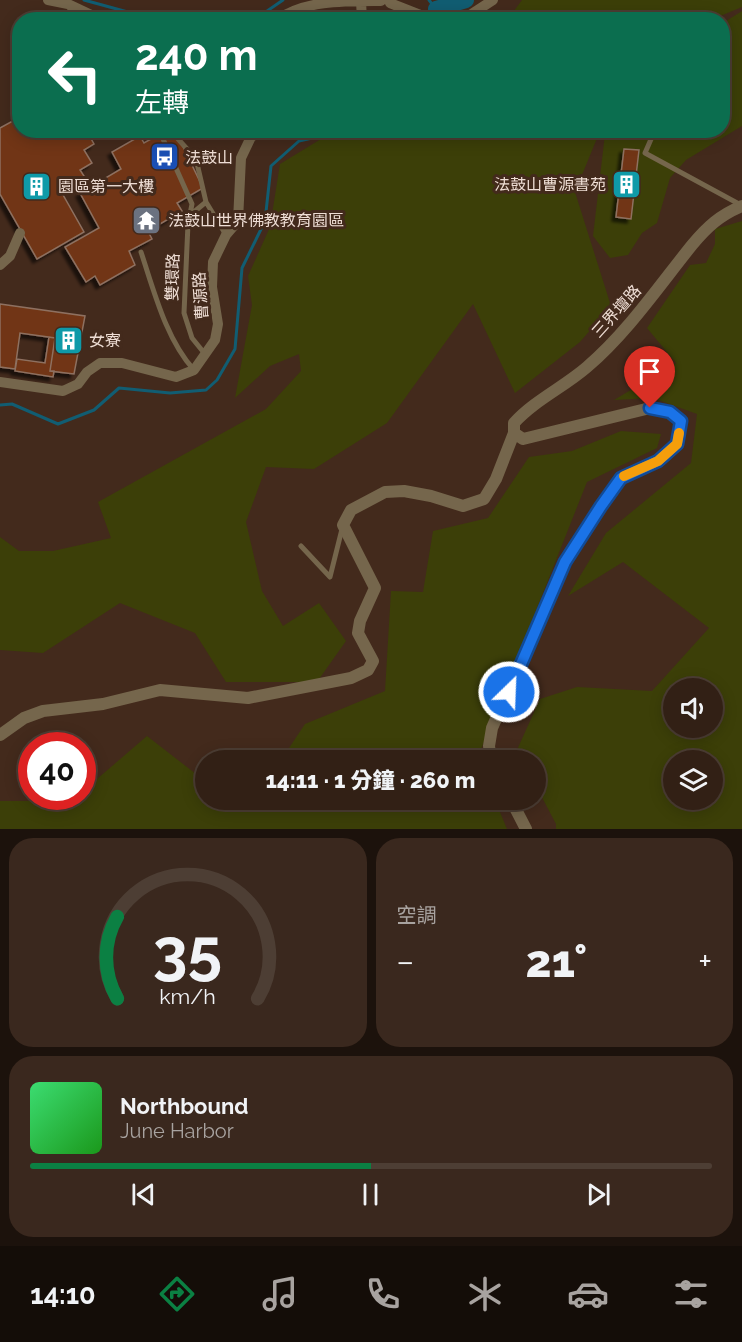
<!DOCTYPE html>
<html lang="zh-TW">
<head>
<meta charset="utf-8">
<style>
  body { margin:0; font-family:Raleway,"Noto Sans TC",sans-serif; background:#3a281e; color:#f1f3f6; height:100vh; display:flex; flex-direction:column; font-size:22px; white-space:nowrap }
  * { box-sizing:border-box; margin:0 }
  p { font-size:20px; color:#a8a3a0 }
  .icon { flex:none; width:33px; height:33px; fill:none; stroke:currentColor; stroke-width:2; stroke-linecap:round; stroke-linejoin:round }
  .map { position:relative; height:829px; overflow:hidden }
  .drawer { display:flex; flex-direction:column; gap:9px; padding:9px; background:#1c120c; flex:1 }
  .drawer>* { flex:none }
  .top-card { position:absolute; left:12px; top:12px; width:718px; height:126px; border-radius:24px; box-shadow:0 3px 15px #0003,0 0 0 2px #4d3e34; background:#0b6e4f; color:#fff; overflow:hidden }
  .controls { position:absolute; left:663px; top:678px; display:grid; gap:12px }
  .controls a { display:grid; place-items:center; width:60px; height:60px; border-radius:50%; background:#322015; box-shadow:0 3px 15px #0003,0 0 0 2px #4d3e34; font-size:30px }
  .speed { position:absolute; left:18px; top:732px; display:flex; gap:12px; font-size:30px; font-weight:700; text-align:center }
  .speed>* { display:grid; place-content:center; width:78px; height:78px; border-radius:50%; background:#322015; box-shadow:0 3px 15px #0003,0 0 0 2px #4d3e34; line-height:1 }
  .speed .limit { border:9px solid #d22; background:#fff; color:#111 }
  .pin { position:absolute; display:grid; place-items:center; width:51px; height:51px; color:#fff; margin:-62px -26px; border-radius:50% 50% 50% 0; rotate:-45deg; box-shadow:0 0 6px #0007 }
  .pin .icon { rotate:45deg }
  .me { position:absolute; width:66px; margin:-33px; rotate:24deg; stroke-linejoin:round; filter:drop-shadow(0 0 4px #0008) }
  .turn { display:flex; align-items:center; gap:21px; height:126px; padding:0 24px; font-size:27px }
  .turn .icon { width:78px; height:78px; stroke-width:2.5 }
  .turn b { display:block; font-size:42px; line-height:51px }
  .big { font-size:45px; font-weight:800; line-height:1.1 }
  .drawer .card { flex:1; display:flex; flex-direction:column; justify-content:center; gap:9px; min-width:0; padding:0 21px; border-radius:24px; background:#3a281e }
  .drawer .dial { align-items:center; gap:0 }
  .dial svg { height:156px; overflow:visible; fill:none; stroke:#4d3e34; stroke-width:7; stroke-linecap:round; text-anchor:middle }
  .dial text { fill:#f1f3f6; stroke:none }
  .song { display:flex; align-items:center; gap:18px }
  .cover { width:72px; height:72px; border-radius:9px; background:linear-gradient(135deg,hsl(140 70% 55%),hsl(120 70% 35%)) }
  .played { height:6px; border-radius:3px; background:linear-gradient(90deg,#0b8043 50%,#4d3e34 50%) }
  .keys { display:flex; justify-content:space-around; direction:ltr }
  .heat { display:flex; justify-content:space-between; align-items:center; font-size:33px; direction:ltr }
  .drawer .tiles { flex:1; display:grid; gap:9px; grid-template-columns:1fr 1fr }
  .card:last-child { grid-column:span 2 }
  .trip { position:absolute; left:195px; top:750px; width:351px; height:60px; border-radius:30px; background:#322015; box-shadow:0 3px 15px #0003,0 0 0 2px #4d3e34; font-weight:800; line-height:60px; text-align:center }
  .tab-bar { display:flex; height:96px; justify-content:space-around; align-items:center; background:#140d08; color:#a8a3a0 }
  .tab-bar .icon { width:42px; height:42px }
  .tab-bar .on { color:#0b8043 }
  .tab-bar b { font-size:27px; color:#f1f3f6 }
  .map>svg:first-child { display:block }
  .green { fill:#3c3f08; fill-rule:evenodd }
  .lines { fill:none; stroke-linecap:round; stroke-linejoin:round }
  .stream { stroke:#115d72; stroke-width:3 }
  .river { stroke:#115d72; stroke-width:16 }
  .building { fill:#713612; stroke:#8e7061; stroke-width:1.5; filter:url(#shadow) }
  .service { stroke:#75664c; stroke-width:5 }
  .minor { stroke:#75664c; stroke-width:10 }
  .tertiary { stroke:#75664c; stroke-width:12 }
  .route-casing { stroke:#114b97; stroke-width:15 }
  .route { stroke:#1a73e8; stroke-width:10 }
  .slow { stroke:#f59e0b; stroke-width:10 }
  .labels { text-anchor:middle; stroke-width:6; stroke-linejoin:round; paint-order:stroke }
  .poi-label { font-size:16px; fill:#eeddd4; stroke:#432a1c; text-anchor:start }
  .street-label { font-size:16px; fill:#eeddd4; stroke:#432a1c }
</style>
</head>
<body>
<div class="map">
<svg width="742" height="829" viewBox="0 0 742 829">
  <defs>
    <filter id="shadow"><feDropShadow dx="-4" dy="4" stdDeviation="1.5" flood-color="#0009"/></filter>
  </defs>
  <rect width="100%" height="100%" fill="#432a1c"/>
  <path class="green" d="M522,0H742V7L713,19H508Z
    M742,11V126L686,160L670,178L657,223L642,233L628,255L610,258L593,236L605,134L607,131L723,130V23Z
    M334,131H600L575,192L611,306L580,342L515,393L473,304L387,423L314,469L266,467L246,522L262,591L283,626L319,603L346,641L317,682H226L195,633L120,603L43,653L0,650V537L19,551H53L111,538L98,502L266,409L301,371L299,354L270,366L235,398L252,305L248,276L270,227L280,164Z
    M742,221V829H556V824L536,786V760H521L516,752L540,699L577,687L652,691L709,628L623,562L568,596L606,533L691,463L697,414L653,398L614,400L676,363L647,328L690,265L706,263L715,244V229ZM674,688H712V728H674ZM674,760H712V800H674Z
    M621,431L661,434L657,448L587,482L478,757L479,760H281L305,724L385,691L391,591L423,592L433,531L488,518L529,457L572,451Z
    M147,736L205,781L206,800H495L507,829H0V801H71L76,797L82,796L83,791Z"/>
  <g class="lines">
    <path class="stream" d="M84,0L157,20
      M429,0L436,9L432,18
      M254,20L283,0
      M0,405L12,404L58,424L94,410L119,388L170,393L206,390L217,380L235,349L242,268L265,221L271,166L299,141L348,130"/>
    <path class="river" d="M436,9L466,0"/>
  </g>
  <path class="building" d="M20,117V130H86L94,144L84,150L92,163L80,170L86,179L62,193L84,232L37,259L0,194V128Z
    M167,130H175L203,188L177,203L182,211L155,227L148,214L141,218L152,239L129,251L135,265L100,285L95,276L86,282L65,247L99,228L80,193L121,169L112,152L140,136L144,143Z
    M624,149L639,150L631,219L616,217Z
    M0,304L85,316L74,374L50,371L55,338L20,333L15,369L0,367Z
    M49,337L55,338L50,371H54L53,377L15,371L17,359L45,363Z"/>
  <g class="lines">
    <path class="service" d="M69,6L73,20
      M159,130L192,204L188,224L184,313L192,338L205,354
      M170,130L196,159L206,202L226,235
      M655,130L645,153L741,205
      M189,216L206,202
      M141,252C154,291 166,339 194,370
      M301,546L330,577L342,529"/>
    <path class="minor" d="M48,0L68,4L102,20
      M361,1L362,20
      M390,3L433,20
      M277,20C304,0 346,1 381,1
      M457,20L467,17L493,0
      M0,265L10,256L20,233
      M0,382L63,391L78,384L87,372L100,363H122L176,377L194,370L215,340L218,324L212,287L213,262L226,235L238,221L241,158L251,137L264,130"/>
    <path class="tertiary" d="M0,735L24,718L43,711L103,704L160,690L248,698L351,678L368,670L373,661L358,633L360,621L375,588L343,525L351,510L385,492L404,491L431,496L463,506L484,499L496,479L514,433V423C535,400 564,387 587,367C627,333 659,286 692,245C707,227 720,215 742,206
      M491,760L489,746L492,728L565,562L601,506L621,478L658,461L677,444L680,421L670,412L650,408L523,439L514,433
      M511,800L526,829"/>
  </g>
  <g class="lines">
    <defs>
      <path id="route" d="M509,692L565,562L601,506L621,478L658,461L677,444L681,421L670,412L650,408"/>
    </defs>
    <use href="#route" class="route-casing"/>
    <use href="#route" class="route"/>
    <path class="slow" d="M624,476L658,461L677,444L679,433"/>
  </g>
  <defs>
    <symbol id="bus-square" viewBox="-11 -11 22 22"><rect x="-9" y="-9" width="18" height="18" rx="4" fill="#1a4fb4" stroke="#432a1c"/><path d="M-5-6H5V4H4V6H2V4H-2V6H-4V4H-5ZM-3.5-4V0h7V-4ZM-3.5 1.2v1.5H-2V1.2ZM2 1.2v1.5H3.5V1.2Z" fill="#fff"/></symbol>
    <symbol id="building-square" viewBox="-11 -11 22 22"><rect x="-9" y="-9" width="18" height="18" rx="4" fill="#0f9aa8" stroke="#432a1c"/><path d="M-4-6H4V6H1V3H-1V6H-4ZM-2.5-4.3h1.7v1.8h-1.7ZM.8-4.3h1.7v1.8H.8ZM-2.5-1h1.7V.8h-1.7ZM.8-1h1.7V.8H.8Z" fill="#fff"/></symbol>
    <symbol id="temple-square" viewBox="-11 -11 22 22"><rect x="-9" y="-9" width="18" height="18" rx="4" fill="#6b7280" stroke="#432a1c"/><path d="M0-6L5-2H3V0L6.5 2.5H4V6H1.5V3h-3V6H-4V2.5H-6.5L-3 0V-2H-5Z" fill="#fff"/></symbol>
  </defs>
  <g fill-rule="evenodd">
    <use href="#bus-square" x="148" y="140" width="33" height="33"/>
    <use href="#building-square" x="610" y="168" width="33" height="33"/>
    <use href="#building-square" x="20" y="170" width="33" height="33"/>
    <use href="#temple-square" x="130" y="204" width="33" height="33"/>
    <use href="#building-square" x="52" y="324" width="33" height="33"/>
  </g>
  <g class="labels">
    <g class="poi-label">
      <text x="185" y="163">法鼓山</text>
      <text x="606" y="190" text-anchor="end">法鼓山曹源書苑</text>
      <text x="58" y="192">園區第一大樓</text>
      <text x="168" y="226">法鼓山世界佛教教育園區</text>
      <text x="89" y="346">女寮</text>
    </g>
    <g class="street-label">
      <text transform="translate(172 277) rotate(-88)" y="6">雙環路</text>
      <text transform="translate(200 296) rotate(-94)" y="6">曹源路</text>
      <text transform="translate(616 311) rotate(-48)" y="6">三界壇路</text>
    </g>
  </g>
</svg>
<div class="controls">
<a><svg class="icon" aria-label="sound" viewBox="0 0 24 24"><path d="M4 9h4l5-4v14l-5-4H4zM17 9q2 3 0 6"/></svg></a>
<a><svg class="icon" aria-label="layers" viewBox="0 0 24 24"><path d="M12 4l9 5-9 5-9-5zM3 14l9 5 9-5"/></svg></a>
</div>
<div class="speed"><div class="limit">40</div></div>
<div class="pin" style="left:650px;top:408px;background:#d93025"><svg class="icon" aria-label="arrive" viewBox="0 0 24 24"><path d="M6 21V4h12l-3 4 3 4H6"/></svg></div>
<svg class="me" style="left:509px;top:692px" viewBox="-20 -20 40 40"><circle r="17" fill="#1a73e8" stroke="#fff" stroke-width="3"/><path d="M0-11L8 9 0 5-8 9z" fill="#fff"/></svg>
<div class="trip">14:11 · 1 分鐘 · 260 m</div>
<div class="top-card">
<div class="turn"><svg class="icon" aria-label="left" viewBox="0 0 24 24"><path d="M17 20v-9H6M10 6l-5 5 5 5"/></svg><div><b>240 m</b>左轉</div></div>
</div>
</div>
<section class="drawer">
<div class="tiles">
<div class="card dial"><svg viewBox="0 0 100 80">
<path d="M14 69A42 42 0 1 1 86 69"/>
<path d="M14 69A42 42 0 0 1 14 27" stroke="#0b8043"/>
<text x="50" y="56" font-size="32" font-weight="700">35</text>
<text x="50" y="72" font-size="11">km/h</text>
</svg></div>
<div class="card"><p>空調</p>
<div class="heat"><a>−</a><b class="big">21°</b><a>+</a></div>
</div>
<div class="card">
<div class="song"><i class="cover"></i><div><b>Northbound</b><p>June Harbor</p></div></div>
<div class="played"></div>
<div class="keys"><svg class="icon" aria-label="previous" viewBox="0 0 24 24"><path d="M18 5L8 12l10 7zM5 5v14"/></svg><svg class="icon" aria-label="pause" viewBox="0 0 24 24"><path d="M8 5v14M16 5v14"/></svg><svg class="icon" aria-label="next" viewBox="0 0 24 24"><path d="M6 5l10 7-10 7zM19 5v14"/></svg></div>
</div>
</div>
</section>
<nav class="tab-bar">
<b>14:10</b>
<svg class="icon on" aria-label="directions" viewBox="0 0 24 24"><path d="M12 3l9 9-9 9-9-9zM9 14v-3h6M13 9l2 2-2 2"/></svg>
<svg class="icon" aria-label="music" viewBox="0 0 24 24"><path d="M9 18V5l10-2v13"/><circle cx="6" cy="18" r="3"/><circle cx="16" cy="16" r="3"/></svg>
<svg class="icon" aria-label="phone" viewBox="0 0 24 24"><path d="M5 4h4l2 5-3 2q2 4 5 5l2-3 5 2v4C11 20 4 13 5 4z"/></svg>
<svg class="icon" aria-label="climate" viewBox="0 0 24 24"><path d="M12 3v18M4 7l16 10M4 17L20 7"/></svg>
<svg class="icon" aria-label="car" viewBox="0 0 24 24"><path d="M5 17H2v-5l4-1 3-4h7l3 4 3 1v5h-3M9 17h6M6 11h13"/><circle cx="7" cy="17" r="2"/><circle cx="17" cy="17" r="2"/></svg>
<svg class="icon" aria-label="filters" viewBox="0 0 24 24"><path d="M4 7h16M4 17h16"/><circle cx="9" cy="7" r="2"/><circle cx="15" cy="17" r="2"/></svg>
</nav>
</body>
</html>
